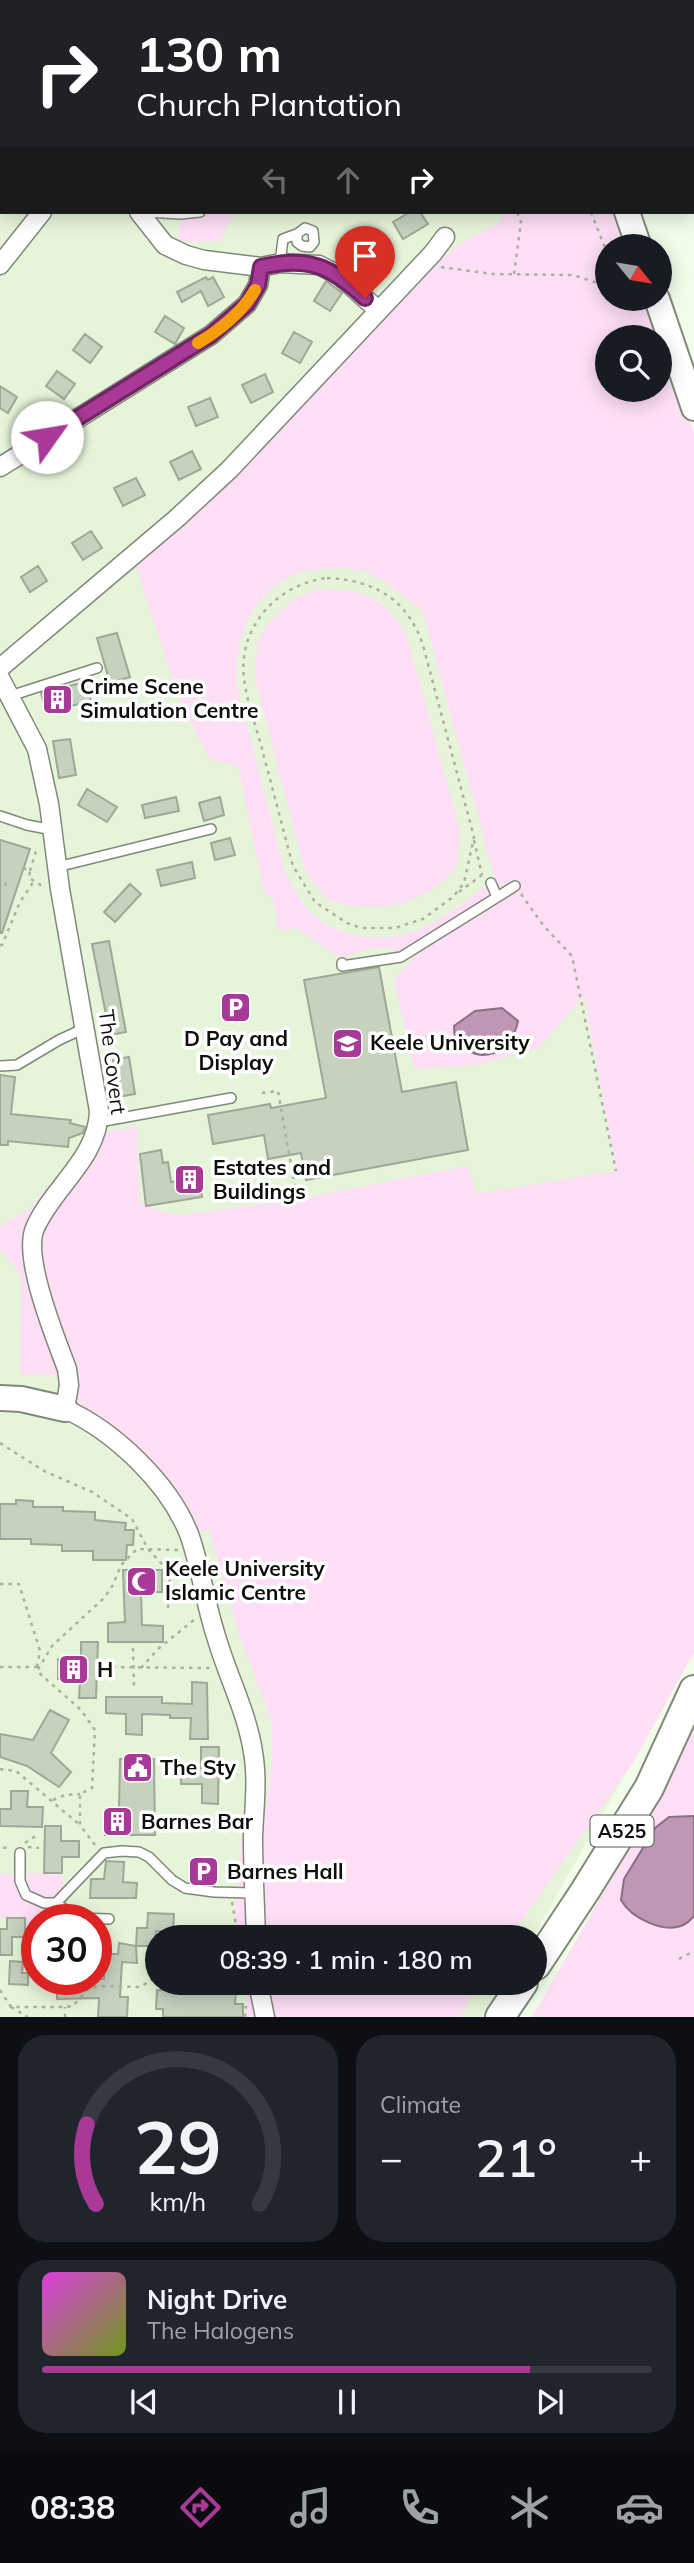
<!DOCTYPE html>
<html lang="en">
<head>
<meta charset="utf-8">
<style>
  body { margin:0; font-family:Mulish,sans-serif; background:#20242c; color:#f1f3f6; height:100vh; display:flex; flex-direction:column; font-size:26px; white-space:nowrap }
  * { box-sizing:border-box; margin:0 }
  p { font-size:23px; color:#9ea1a6 }
  .icon { flex:none; width:38px; height:38px; fill:none; stroke:currentColor; stroke-width:2; stroke-linecap:round; stroke-linejoin:round }
  .map { position:relative; height:2017px; overflow:hidden }
  .panel { display:flex; flex-direction:column; gap:18px; padding:18px; background:#0d0f14; flex:1 }
  .panel>* { flex:none }
  .banner { position:absolute; left:0px; top:0px; width:695px; height:214px; box-shadow:0 4px 18px #0003; background:#202124; color:#fff; overflow:hidden }
  .needle { width:46px; rotate:120deg }
  .controls { position:absolute; left:595px; top:234px; display:grid; gap:14px }
  .controls a { display:grid; place-items:center; width:77px; height:77px; border-radius:50%; background:#171b24; box-shadow:0 4px 18px #0003; font-size:35px }
  .speed { position:absolute; left:21px; top:1904px; display:flex; gap:14px; font-size:35px; font-weight:700; text-align:center }
  .speed>* { display:grid; place-content:center; width:91px; height:91px; border-radius:50%; background:#171b24; box-shadow:0 4px 18px #0003; line-height:1 }
  .speed .limit { border:10px solid #d22; background:#fff; color:#111 }
  .pin { position:absolute; display:grid; place-items:center; width:60px; height:60px; color:#fff; margin:-72px -30px; border-radius:50% 50% 50% 0; rotate:-45deg; box-shadow:0 0 7px #0007 }
  .pin .icon { rotate:45deg }
  .me { position:absolute; width:77px; margin:-38px; rotate:58deg; stroke-linejoin:round; filter:drop-shadow(0 0 5px #0008) }
  .turn { display:flex; align-items:center; gap:24px; height:147px; padding:0 21px; font-size:32px }
  .turn .icon { width:91px; height:91px; stroke-width:2.5 }
  .turn b { display:block; font-size:49px; line-height:60px }
  .lanes { display:flex; align-items:center; height:66px; padding:0 21px; background:#0003; justify-content:center; gap:35px; direction:ltr }
  .lanes .off { opacity:.35 }
  .big { font-size:52px; font-weight:600; line-height:1.1 }
  .panel .card { flex:1; display:flex; flex-direction:column; justify-content:center; gap:10px; min-width:0; padding:0 24px; border-radius:28px; background:#20242c }
  .panel .dial { align-items:center; gap:0 }
  .dial svg { height:182px; overflow:visible; fill:none; stroke:#363941; stroke-width:7; stroke-linecap:round; text-anchor:middle }
  .dial text { fill:#f1f3f6; stroke:none }
  .song { display:flex; align-items:center; gap:21px }
  .cover { width:84px; height:84px; border-radius:10px; background:linear-gradient(135deg,hsl(300 70% 55%),hsl(80 70% 35%)) }
  .played { height:7px; border-radius:4px; background:linear-gradient(90deg,#a93996 80%,#363941 80%) }
  .keys { display:flex; justify-content:space-around; direction:ltr }
  .heat { display:flex; justify-content:space-between; align-items:center; font-size:38px; direction:ltr }
  .panel .tiles { flex:1; display:grid; gap:18px; grid-template-columns:1fr 1fr }
  .card:last-child { grid-column:span 2 }
  .trip { position:absolute; left:145px; top:1925px; width:402px; height:70px; border-radius:35px; background:#171b24; box-shadow:0 4px 18px #0003; font-weight:600; line-height:70px; text-align:center }
  .dock { display:flex; height:112px; justify-content:space-around; align-items:center; background:#090b0e; color:#9ea1a6 }
  .dock .icon { width:49px; height:49px }
  .dock .current { color:#a93996 }
  .dock b { font-size:32px; color:#f1f3f6 }
  .map>svg:first-child { display:block }
  .built { fill:#e6f5da; fill-rule:evenodd }
  .green { fill:#fedff6; fill-rule:evenodd }
  .water { fill:#bf97b5; stroke:#8a6e82; stroke-width:2 }
  .building { fill:#c6d1be; stroke:#9ea896; stroke-width:2 }
  .lines { fill:none; stroke-linecap:round; stroke-linejoin:round }
  .lane-casing { stroke:#808978; stroke-width:12 }
  .street-casing { stroke:#808978; stroke-width:21 }
  .secondary-casing { stroke:#808978; stroke-width:28 }
  .primary-casing { stroke:#808978; stroke-width:32 }
  .path { stroke:#a9b1a2; stroke-width:2.5; stroke-dasharray:3.5 5; stroke-linecap:butt }
  .lane { stroke:#fff; stroke-width:9 }
  .street { stroke:#fff; stroke-width:18 }
  .secondary { stroke:#fff; stroke-width:24 }
  .primary { stroke:#fff; stroke-width:28 }
  .route-casing { stroke:#6e2562; stroke-width:18 }
  .route { stroke:#a93996; stroke-width:12 }
  .slow { stroke:#f59e0b; stroke-width:12 }
  .labels { text-anchor:middle; stroke-width:7; stroke-linejoin:round; paint-order:stroke }
  .shield { fill:#fff; stroke:#565854; stroke-width:2 }
  .shield-label { font-size:19px; font-weight:bold; fill:#0d100a }
  .poi-label { font-size:21px; font-weight:bold; fill:#0d100a; stroke:#fff; text-anchor:start }
  .street-label { font-size:21px; fill:#0d100a; stroke:#fff }
</style>
</head>
<body>
<div class="map">
<svg width="694" height="2017" viewBox="0 0 694 2017">
  <rect width="100%" height="100%" fill="#f1fce9"/>
  <path class="built" d="M0,0H558L2,2V212H616L607,247V390H660L694,433V1652L533,1937H158V1983H503L481,2017H0ZM37,1920H96V1979H37Z"/>
  <path class="green" d="M243,0H608V2H244Z
    M192,212H234L220,241L178,242L180,221Z
    M503,212H616L629,247H607V299H646L660,338H607V390H660V338L694,433V1156L691,1159L694,1162V1652L633,1763L510,1937H238L234,1913L245,1807L266,1806L272,1761V1721L240,1638L209,1530L188,1533L157,1482L65,1409L68,1376L20,1374L21,1275L0,1249V1225L27,1212L90,1135L137,1126L139,1202L158,1211L179,1215L290,1201L468,1166L476,1194L616,1171L584,995L538,1049L473,1065L414,1069L394,980L413,958C384,941 371,948 341,958L295,928L278,930L273,898L264,892L238,767L209,759L181,704L135,563L422,273L466,240L498,223L503,217ZM345,568L364,571L382,580L423,611L495,880C471,896 448,916 423,928C387,945 335,940 308,909C298,898 292,885 285,872L238,691C231,646 250,590 297,574C313,568 329,569 345,568Z
    M333,589C370,591 390,603 407,636L460,831L457,865L453,872L429,892L404,903L383,907H358L327,900L305,871L254,675L258,641L269,622L296,597L316,590Z
    M694,1718V1816L669,1817L655,1828L624,1879L642,1920C666,1926 673,1931 694,1916V2017H532L661,1792Z
    M62,1873L67,1920H37V1965L23,1962L25,1919L0,1918V1874Z
    M247,1983H481L459,2017H245L248,1991Z"/>
  <path class="water" d="M502,1008L518,1021C514,1041 499,1059 476,1054C469,1052 461,1046 455,1043L454,1026L475,1011Z
    M694,1816V1916C691,1919 689,1922 685,1924C665,1935 631,1918 621,1900L624,1879L655,1828L669,1817Z"/>
  <path class="building" d="M410,212H420L428,224L403,239L393,222Z
    M206,277L208,280L213,277L224,297L208,306L201,291L182,302L177,292Z
    M326,281L342,293L330,311L314,301Z
    M165,316L184,328L175,344L155,332Z
    M294,332L312,342L300,363L282,353Z
    M85,334L102,347L90,363L73,350Z
    M57,371L75,384L64,399L46,386Z
    M265,374L273,392L251,403L242,385Z
    M0,386L17,397L8,413L0,408Z
    M210,398L218,417L196,426L188,407Z
    M192,451L201,469L179,480L170,462Z
    M136,478L145,495L123,506L114,488Z
    M91,531L102,548L83,560L72,543Z
    M38,566L47,581L30,592L21,577Z
    M117,633L130,677L110,683L97,638Z
    M85,682L91,701L46,712L41,693Z
    M70,739L76,775L59,778L53,741Z
    M87,789L117,807L107,822L78,805Z
    M176,797L179,811L145,818L142,805Z
    M220,797L224,815L204,821L199,803Z
    M230,838L235,855L215,860L211,843Z
    M0,840L30,849L2,933H0Z
    M192,862L195,878L161,886L157,870Z
    M130,884L141,894L115,922L104,912Z
    M109,941L126,1032L110,1035L92,944Z
    M379,967L402,1092L456,1082L468,1150L306,1180L301,1153L268,1159L264,1135L213,1144L208,1115L270,1104L271,1108L326,1098L304,980Z
    M129,1057L135,1094L118,1097L113,1060Z
    M0,1075L15,1077L11,1114L71,1120L70,1123L85,1127L83,1133L69,1138L68,1147L8,1141V1145H0Z
    M161,1150L163,1163L168,1162L171,1182L199,1177L202,1197L146,1206L140,1154Z
    M16,1500L33,1501V1507H63V1511L95,1512V1520L126,1523L125,1530H134L133,1545H127L126,1560H93V1551H62V1545L31,1544V1539H0V1504H16Z
    M123,1570H162V1592H141L142,1625L163,1626V1642H108V1623L125,1622Z
    M81,1642H98L96,1698H79L80,1680L58,1679V1659H81Z
    M192,1682L207,1683L208,1739H190L191,1718H170V1715L142,1714V1735L126,1734V1714L106,1713V1697H162V1703L192,1704Z
    M50,1710L69,1720L51,1753L71,1772L59,1787L27,1766L0,1757V1734L33,1740Z
    M201,1747H219L218,1804L202,1803V1784H181V1767L201,1768Z
    M120,1759H154L155,1835H105V1809H119Z
    M11,1791H28L27,1807H43L42,1827L0,1826V1809H11Z
    M45,1826H61V1841H79V1857H62V1873H44Z
    M106,1861L124,1862L123,1882L137,1883L136,1898H90L91,1879H104Z
    M148,1913L174,1914L173,1932L156,1931L155,1946H136L137,1928H147Z
    M7,1918H25V1937H12V1955H0V1929H7Z
    M119,1943L136,1946L137,1963L122,1962L120,1997H128L127,2017H98L99,1998L57,1999V1979H104V1961H109L110,1954H118Z
    M10,1961L23,1962L22,1973H28V1985L9,1984Z
    M157,1990L236,1992L235,2004H243V2017H163V2009H156Z"/>
  <g class="lines">
    <defs>
      <path id="lane" d="M0,112L2,111
        M145,212L180,214L200,212
        M280,263L283,239L297,234L305,228L313,231L314,242L310,247L302,246L297,242V234
        M10,696L97,668
        M0,816L27,825L53,830
        M57,867L211,829
        M491,883L497,897
        M342,963V966L401,957L515,886
        M0,1066L17,1065L59,1040L85,1028
        M99,1122L231,1098
        M20,1853V1881L26,1895L44,1903H56L104,1853L122,1851L139,1852L149,1857L172,1880L185,1888L214,1892L252,1893
        M56,1903C75,1918 86,1919 109,1919"/>
      <path id="street" d="M65,2L66,0
        M207,2L208,0
        M0,33L2,34
        M139,212L165,245L186,255L204,260L261,267L280,263L319,265L340,276L378,310
        M0,265L42,212
        M0,467L211,335L247,304L258,285L261,267
        M0,668L176,519L229,470L433,253L445,237
        M0,678L37,749L49,804L60,889L99,1111C98,1158 53,1187 35,1228C22,1257 56,1339 67,1369L69,1385L65,1409C114,1431 169,1483 189,1534C201,1567 205,1603 216,1636C227,1675 247,1712 253,1752C258,1780 254,1809 253,1837C253,1871 255,1903 256,1937
        M258,1983L265,2017"/>
      <path id="secondary" d="M570,2V0
        M627,212L639,247
        M657,299L694,408
        M0,1398L21,1399L65,1409"/>
      <path id="primary" d="M536,1965L585,1891L649,1788L694,1690
        M500,2017L523,1983"/>
    </defs>
    <use href="#lane" class="lane-casing"/>
    <use href="#street" class="street-casing"/>
    <use href="#secondary" class="secondary-casing"/>
    <use href="#primary" class="primary-casing"/>
    <path class="path" d="M413,2V0
      M531,2V0
      M591,212L607,253
      M441,267L492,274L573,275L607,286
      M514,274L521,222L517,212
      M327,578C376,580 410,601 424,649L474,837L464,883L453,897L423,919L395,928H361L347,923L315,902L293,866C283,830 274,793 264,757C258,731 247,704 244,678C238,627 277,584 327,578Z
      M474,840L482,875
      M23,868L30,871L29,878L44,887
      M30,871L37,847
      M5,886L7,879
      M459,892L482,875
      M521,894L543,925L572,956L616,1171
      M0,945H2L20,902L34,881
      M262,1093L278,1091L297,1199
      M0,1443L44,1471L92,1492L132,1519L148,1549L170,1573L183,1575
      M0,1584H19L40,1651L37,1667
      M168,1608L170,1573
      M133,1648L134,1690
      M0,1667H39
      M104,1667L210,1668
      M141,1668L158,1649L195,1619
      M0,1769L16,1771L80,1825
      M229,1774L238,1775
      M53,1800L65,1795L80,1794
      M25,1843L37,1835
      M95,1845L80,1825V1794L92,1788L95,1730L81,1710L37,1671L52,1646L104,1598L113,1585L121,1565L137,1549L179,1550
      M28,1847L39,1848
      M3,1848L11,1847
      M232,1902L238,1937
      M679,1959L694,1951
      M0,1990L11,2007H65L73,2006L88,1989L100,1986L140,1987L158,1976
      M11,2007L28,2017
      M65,2017V2007
      M245,2017L246,2006"/>
    <use href="#lane" class="lane"/>
    <use href="#street" class="street"/>
    <use href="#secondary" class="secondary"/>
    <use href="#primary" class="primary"/>
  </g>
  <g class="lines">
    <defs>
      <path id="route" d="M47,437L211,335L247,304L258,285L261,267C308,256 331,266 365,298"/>
    </defs>
    <use href="#route" class="route-casing"/>
    <use href="#route" class="route"/>
    <path class="slow" d="M198,343C220,330 242,312 255,290"/>
  </g>
  <defs>
    <symbol id="building-square" viewBox="-11 -11 22 22"><rect x="-9" y="-9" width="18" height="18" rx="4" fill="#a93996" stroke="#fff"/><path d="M-4-6H4V6H1V3H-1V6H-4ZM-2.5-4.3h1.7v1.8h-1.7ZM.8-4.3h1.7v1.8H.8ZM-2.5-1h1.7V.8h-1.7ZM.8-1h1.7V.8H.8Z" fill="#fff"/></symbol>
    <symbol id="parking-square" viewBox="-11 -11 22 22"><rect x="-9" y="-9" width="18" height="18" rx="4" fill="#a93996" stroke="#fff"/><path d="M-3.5-5.5H1a3.5 3.5 0 0 1 0 7H-1V5.5H-3.5ZM-1-3.4V-.6H.8a1.4 1.4 0 0 0 0-2.8Z" fill="#fff"/></symbol>
    <symbol id="university-square" viewBox="-11 -11 22 22"><rect x="-9" y="-9" width="18" height="18" rx="4" fill="#a93996" stroke="#fff"/><path d="M0-5L7-2L0 1L-7-2ZM-4 1L0 2.5L4 1V4Q0 6-4 4Z" fill="#fff"/></symbol>
    <symbol id="mosque-square" viewBox="-11 -11 22 22"><rect x="-9" y="-9" width="18" height="18" rx="4" fill="#a93996" stroke="#fff"/><path d="M3.5-4.9A6 6 0 1 0 3.5 4.9A5 5 0 1 1 3.5-4.9Z" fill="#fff"/></symbol>
    <symbol id="civic-square" viewBox="-11 -11 22 22"><rect x="-9" y="-9" width="18" height="18" rx="4" fill="#a93996" stroke="#fff"/><path d="M-.6-6.5H3V-4.5H.6V-3L4-1V1h2V6H-6V1h2V-1L-.6-3ZM-1.2 2.5V6h2.4V2.5Z" fill="#fff"/></symbol>
  </defs>
  <g fill-rule="evenodd">
    <use href="#building-square" x="40" y="682" width="35" height="35"/>
    <use href="#parking-square" x="218" y="990" width="35" height="35"/>
    <use href="#university-square" x="330" y="1026" width="35" height="35"/>
    <use href="#building-square" x="172" y="1162" width="35" height="35"/>
    <use href="#mosque-square" x="124" y="1564" width="35" height="35"/>
    <use href="#building-square" x="56" y="1652" width="35" height="35"/>
    <use href="#civic-square" x="120" y="1750" width="35" height="35"/>
    <use href="#building-square" x="100" y="1804" width="35" height="35"/>
    <use href="#parking-square" x="186" y="1854" width="35" height="35"/>
  </g>
  <g class="labels">
    <rect class="shield" x="590.5" y="1815.5" width="63" height="31" rx="5"/>
    <g class="shield-label">
      <text x="622" y="1838">A525</text>
    </g>
    <g class="poi-label">
      <text x="80" y="694">Crime Scene<tspan x="80" dy="24">Simulation Centre</tspan></text>
      <text x="236" y="1046" text-anchor="middle">D Pay and<tspan x="236" dy="24">Display</tspan></text>
      <text x="370" y="1050">Keele University</text>
      <text x="213" y="1175">Estates and<tspan x="213" dy="24">Buildings</tspan></text>
      <text x="165" y="1576">Keele University<tspan x="165" dy="24">Islamic Centre</tspan></text>
      <text x="97" y="1677">H</text>
      <text x="160" y="1775">The Sty</text>
      <text x="141" y="1829">Barnes Bar</text>
      <text x="227" y="1879">Barnes Hall</text>
    </g>
    <g class="street-label">
      <text transform="translate(112 1062) rotate(83)" y="7">The Covert</text>
    </g>
  </g>
</svg>
<div class="controls">
<a><svg class="needle" viewBox="-14 -14 28 28"><path d="M0-13l5 13h-10z" fill="#e53935"/><path d="M0 13l5-13h-10z" fill="#9ea1a6"/></svg></a>
<a><svg class="icon" aria-label="search" viewBox="0 0 24 24"><circle cx="10" cy="10" r="6"/><path d="M15 15l6 6"/></svg></a>
</div>
<div class="speed"><div class="limit">30</div></div>
<div class="pin" style="left:365px;top:298px;background:#d93025"><svg class="icon" aria-label="arrive" viewBox="0 0 24 24"><path d="M6 21V4h12l-3 4 3 4H6"/></svg></div>
<svg class="me" style="left:47px;top:437px" viewBox="-20 -20 40 40"><circle r="19" fill="#fff"/><path d="M0-13L10 11 0 6-10 11z" fill="#a93996"/></svg>
<div class="trip">08:39 · 1 min · 180 m</div>
<div class="banner">
<div class="turn"><svg class="icon" aria-label="right" viewBox="0 0 24 24"><path d="M7 20v-9h11M14 6l5 5-5 5"/></svg><div><b>130 m</b>Church Plantation</div></div>
<div class="lanes"><svg class="icon off" aria-label="left" viewBox="0 0 24 24"><path d="M17 20v-9H6M10 6l-5 5 5 5"/></svg><svg class="icon off" aria-label="ahead" viewBox="0 0 24 24"><path d="M12 20V5M6 11l6-6 6 6"/></svg><svg class="icon" aria-label="right" viewBox="0 0 24 24"><path d="M7 20v-9h11M14 6l5 5-5 5"/></svg></div>
</div>
</div>
<section class="panel">
<div class="tiles">
<div class="card dial"><svg viewBox="0 0 100 80">
<path d="M14 69A42 42 0 1 1 86 69"/>
<path d="M14 69A42 42 0 0 1 10 34" stroke="#a93996"/>
<text x="50" y="56" font-size="32" font-weight="700">29</text>
<text x="50" y="72" font-size="11">km/h</text>
</svg></div>
<div class="card"><p>Climate</p>
<div class="heat"><a>−</a><b class="big">21°</b><a>+</a></div>
</div>
<div class="card">
<div class="song"><i class="cover"></i><div><b>Night Drive</b><p>The Halogens</p></div></div>
<div class="played"></div>
<div class="keys"><svg class="icon" aria-label="previous" viewBox="0 0 24 24"><path d="M18 5L8 12l10 7zM5 5v14"/></svg><svg class="icon" aria-label="pause" viewBox="0 0 24 24"><path d="M8 5v14M16 5v14"/></svg><svg class="icon" aria-label="next" viewBox="0 0 24 24"><path d="M6 5l10 7-10 7zM19 5v14"/></svg></div>
</div>
</div>
</section>
<nav class="dock">
<b>08:38</b>
<svg class="icon current" aria-label="directions" viewBox="0 0 24 24"><path d="M12 3l9 9-9 9-9-9zM9 14v-3h6M13 9l2 2-2 2"/></svg>
<svg class="icon" aria-label="music" viewBox="0 0 24 24"><path d="M9 18V5l10-2v13"/><circle cx="6" cy="18" r="3"/><circle cx="16" cy="16" r="3"/></svg>
<svg class="icon" aria-label="phone" viewBox="0 0 24 24"><path d="M5 4h4l2 5-3 2q2 4 5 5l2-3 5 2v4C11 20 4 13 5 4z"/></svg>
<svg class="icon" aria-label="climate" viewBox="0 0 24 24"><path d="M12 3v18M4 7l16 10M4 17L20 7"/></svg>
<svg class="icon" aria-label="car" viewBox="0 0 24 24"><path d="M5 17H2v-5l4-1 3-4h7l3 4 3 1v5h-3M9 17h6M6 11h13"/><circle cx="7" cy="17" r="2"/><circle cx="17" cy="17" r="2"/></svg>
</nav>
</body>
</html>
